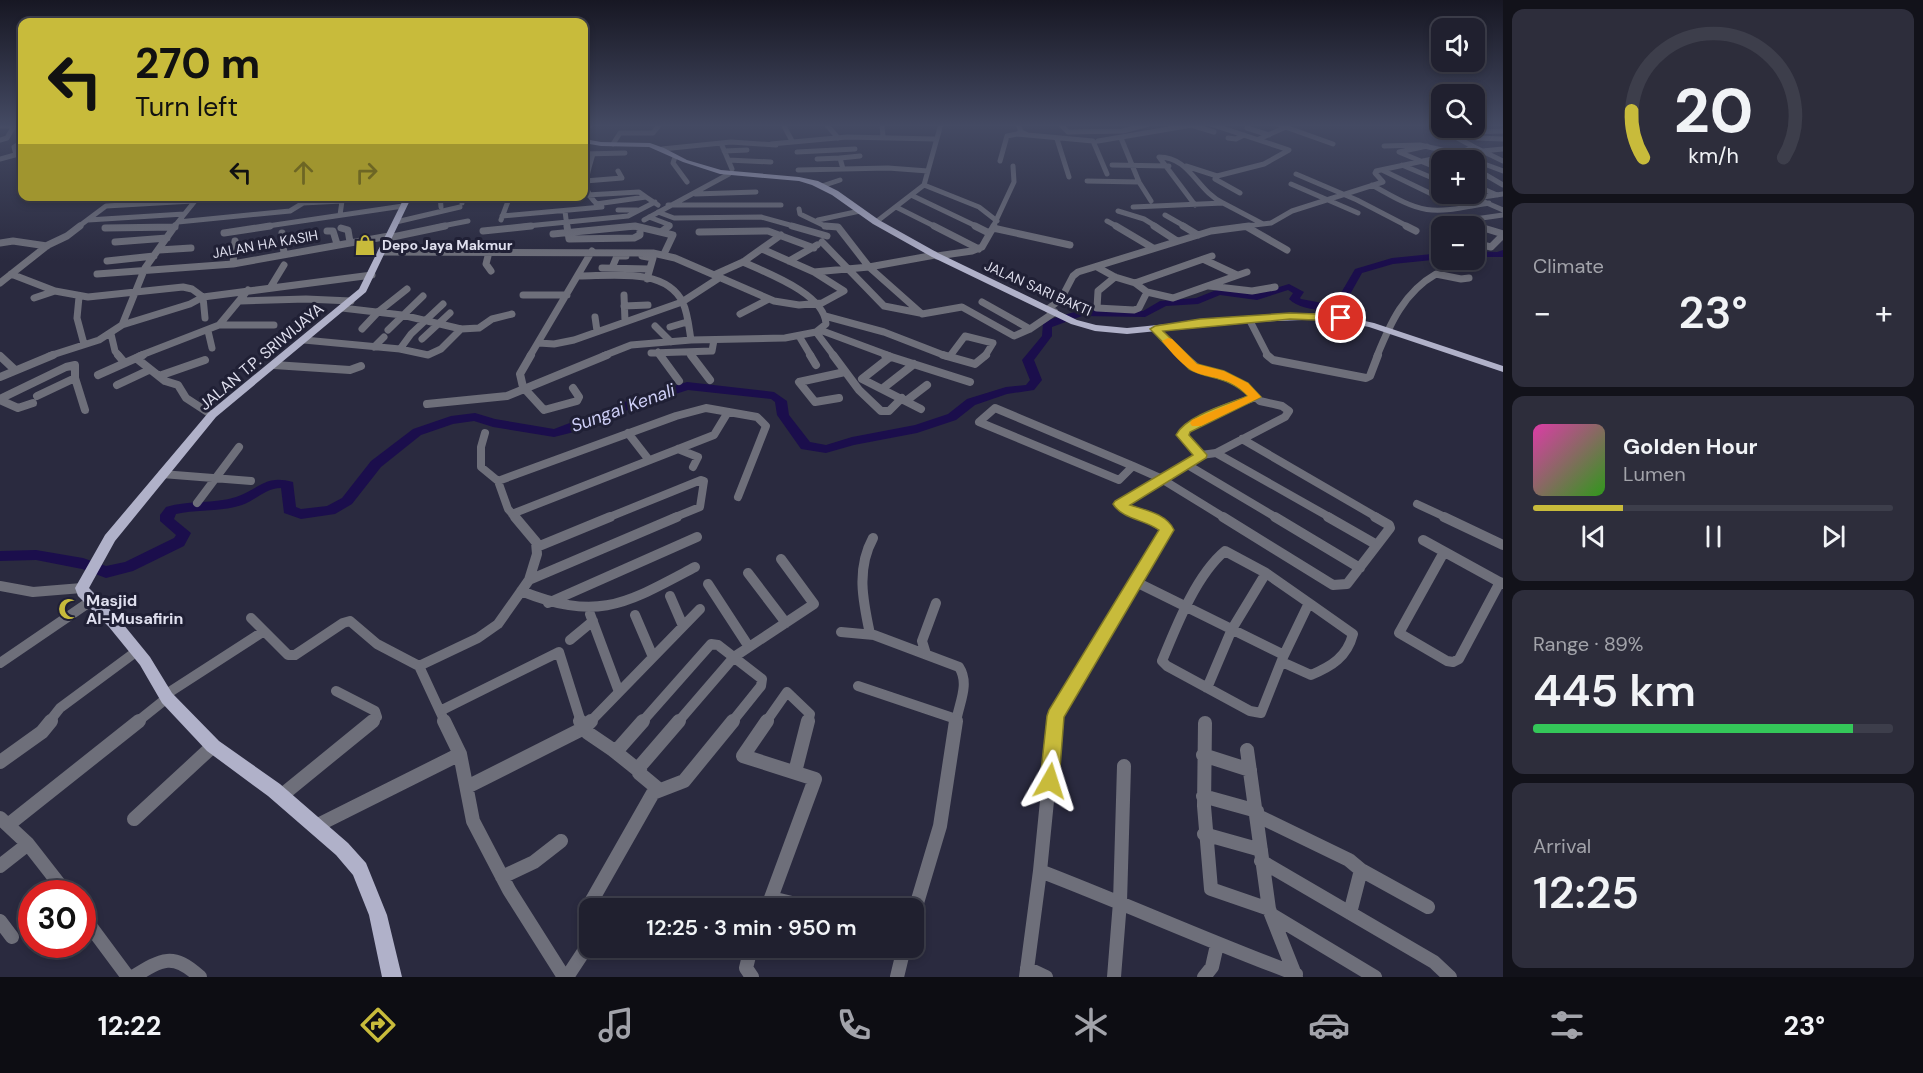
<!DOCTYPE html>
<html lang="en">
<head>
<meta charset="utf-8">
<style>
  body { margin:0; font-family:"DM Sans",sans-serif; background:#2d2d3b; color:#f1f3f6; height:100vh; display:flex; flex-direction:column; font-size:22px; white-space:nowrap }
  * { box-sizing:border-box; margin:0 }
  p { font-size:20px; color:#a2a3aa }
  .icon { flex:none; width:33px; height:33px; fill:none; stroke:currentColor; stroke-width:2; stroke-linecap:round; stroke-linejoin:round }
  .map { position:relative; flex:1; overflow:hidden }
  .side { display:flex; flex-direction:column; gap:9px; padding:9px; background:#12121a; width:420px }
  .side>* { flex:none }
  .guide { position:absolute; left:18px; top:18px; width:570px; height:183px; border-radius:12px; box-shadow:0 3px 9px #0003,0 0 0 2px #3d3e4b; background:#c8bb3b; color:#111; overflow:hidden }
  .buttons { position:absolute; left:1431px; top:18px; display:grid; gap:12px }
  .buttons a { display:grid; place-items:center; width:54px; height:54px; border-radius:12px; background:#20202f; box-shadow:0 3px 9px #0003,0 0 0 2px #3d3e4b; font-size:30px }
  .speed { position:absolute; left:18px; top:880px; display:flex; gap:12px; font-size:30px; font-weight:700; text-align:center }
  .speed>* { display:grid; place-content:center; width:78px; height:78px; border-radius:50%; background:#20202f; box-shadow:0 3px 9px #0003,0 0 0 2px #3d3e4b; line-height:1 }
  .speed .limit { border:9px solid #d22; background:#fff; color:#111 }
  .pin { position:absolute; display:grid; place-items:center; width:51px; height:51px; color:#fff; margin:-26px; border:3px solid #fff; border-radius:50%; box-shadow:0 2px 6px #0007 }
  .me { position:absolute; width:66px; margin:-33px; rotate:6deg; stroke-linejoin:round; filter:drop-shadow(0 0 4px #0008) }
  .turn { display:flex; align-items:center; gap:21px; height:126px; padding:0 18px; font-size:27px }
  .turn .icon { width:78px; height:78px; stroke-width:2.5 }
  .turn b { display:block; font-size:42px; line-height:51px }
  .lanes { display:flex; align-items:center; height:57px; padding:0 18px; background:#0003; justify-content:center; gap:30px; direction:ltr }
  .lanes .off { opacity:.35 }
  .big { font-size:45px; font-weight:600; line-height:1.1 }
  .side .card { flex:1; display:flex; flex-direction:column; justify-content:center; gap:9px; min-width:0; padding:0 21px; border-radius:12px; background:#2d2d3b }
  .side .dial { align-items:center; gap:0 }
  .dial svg { height:156px; overflow:visible; fill:none; stroke:#3d3e4b; stroke-width:7; stroke-linecap:round; text-anchor:middle }
  .dial text { fill:#f1f3f6; stroke:none }
  .song { display:flex; align-items:center; gap:18px }
  .cover { width:72px; height:72px; border-radius:9px; background:linear-gradient(135deg,hsl(320 70% 55%),hsl(110 70% 35%)) }
  .played { height:6px; border-radius:3px; background:linear-gradient(90deg,#c8bb3b 25%,#3d3e4b 25%) }
  .keys { display:flex; justify-content:space-around; direction:ltr }
  .heat { display:flex; justify-content:space-between; align-items:center; font-size:33px; direction:ltr }
  .charge { height:9px; border-radius:4px; background:linear-gradient(90deg,#34c759 89%,#3d3e4b 0) }
  .trip { position:absolute; left:579px; top:898px; width:345px; height:60px; border-radius:12px; background:#20202f; box-shadow:0 3px 9px #0003,0 0 0 2px #3d3e4b; font-weight:600; line-height:60px; text-align:center }
  .tab-bar { display:flex; height:96px; justify-content:space-around; align-items:center; background:#0d0d13; color:#a2a3aa }
  .tab-bar .icon { width:42px; height:42px }
  .tab-bar .on { color:#c8bb3b }
  .tab-bar b { font-size:27px; color:#f1f3f6 }
  main { display:flex; flex:1; min-height:0 }
  .map>svg:first-child { display:block }
  .lines { fill:none; stroke-linecap:round; stroke-linejoin:round }
  .river { fill:#1b0e4c; fill-rule:evenodd }
  .minor-far4 { stroke:#6e6f7a; stroke-width:5 }
  .minor-far3 { stroke:#6e6f7a; stroke-width:7 }
  .minor-far2 { stroke:#6e6f7a; stroke-width:8 }
  .minor-far1 { stroke:#6e6f7a; stroke-width:10 }
  .minor { stroke:#6e6f7a; stroke-width:14 }
  .major { fill:#b0b1c9; fill-rule:evenodd }
  .route { fill:#c8bb3b; stroke:#827a26; stroke-width:1.5 }
  .slow { fill:#f59e0b }
  .labels { text-anchor:middle; stroke-width:6; stroke-linejoin:round; paint-order:stroke }
  .far-street-label { font-size:14px; fill:#dfdfee; stroke:#202035 }
  .far-poi-label { font-size:14px; font-weight:bold; fill:#dfdfee; stroke:#202035; text-anchor:start }
  .street-label { font-size:16px; fill:#dfdfee; stroke:#202035 }
  .poi-label { font-size:16px; font-weight:bold; fill:#dfdfee; stroke:#202035; text-anchor:start }
  .water-label { font-size:18px; font-style:italic; fill:#cfd0f8; stroke:#202035 }
</style>
</head>
<body>
<main>
<div class="map">
<svg width="1503" height="977" viewBox="0 0 1503 977">
  <rect width="100%" height="100%" fill="#2a2a3f"/>
  <g class="lines">
    <path class="river" d="M1503,250V257H1474V251L1497,252Z
      M1442,253V259L1393,264L1362,273L1348,298L1346,308C1330,312 1300,311 1289,299L1293,293L1288,290L1257,300L1220,295L1198,304L1166,306L1145,317L1082,316L1052,327V336L1034,360L1042,380L1034,390L1007,394L975,405L956,420L917,433L854,445L826,453L801,449L777,415L775,402L771,399L688,390L635,407L574,432L554,437L493,427L474,421L453,424L421,435L381,467L352,504L335,514L301,519L284,513L281,488C266,488 256,500 242,505C221,512 198,509 176,514L174,519L191,533L184,546L133,571L106,578L82,569L36,560L0,561V551L36,550L83,558L106,566L125,562L174,538L176,535L160,521V515L166,507C189,500 214,504 236,497C259,490 264,474 293,482L296,507L301,509L327,506L342,498L371,461L413,429L451,416L475,413L495,419L554,429L627,401L687,382L774,392L787,401L789,415L810,442L826,445L852,437L915,425L948,414L967,399L1006,387L1026,385L1030,380L1022,360L1042,336L1043,324L1051,319L1081,310L1143,311L1160,301L1196,298L1219,289L1256,294L1289,284L1304,292L1300,298L1301,299L1333,305L1337,304L1338,298L1355,269L1392,258Z"/>
    <path class="minor-far4" d="M783,124L792,141
      M826,124L838,138
      M882,124L883,137
      M1018,124L1021,132
      M1060,124L1068,132L1123,131L1149,124
      M1210,124L1289,150L1264,164L1217,176
      M1277,124L1333,144
      M0,126L22,125
      M1194,126L1214,132
      M1247,128L1269,135
      M584,130L592,124
      M1503,131L1467,132L1477,138L1503,139
      M1021,132L1028,135L1017,134Z
      M1028,135L1093,141L1107,174
      M1061,138L1057,139L1069,177
      M1121,138L1139,182L1151,201
      M1228,138L1236,139L1244,135
      M1259,139L1286,127
      M0,140L7,138L15,124
      M1098,141L1198,124
      M721,143L732,169
      M613,144L620,133H653L660,124
      M771,144L847,137L935,139
      M1384,146L1420,145L1455,153
      M1427,146L1399,152L1442,170
      M1474,147L1503,161
      M662,149L731,142L776,145
      M724,151L747,150
      M1482,151L1503,149
      M797,152L855,149
      M584,154L625,153
      M593,154C587,174 579,192 600,206
      M16,155L14,147L22,142
      M675,157L673,163L687,182
      M0,159L22,153
      M817,159L840,158
      M728,160L771,162
      M1000,161L1007,136L1017,134
      M1112,165L1169,166
      M1402,165L1442,182
      M1474,165H1487L1503,171
      M1186,166L1217,176L1215,179L1240,193
      M1474,168L1503,185
      M843,169L840,158L860,156
      M798,170L888,168L928,171
      M1382,170L1442,199
      M1296,174L1357,200L1409,227
      M585,181L622,178L618,171
      M1087,181L1139,182
      M1291,184L1358,213
      M924,185L979,207L997,221
      M1372,185C1426,216 1429,214 1489,203
      M1474,185L1497,195
      M822,186L840,180
      M695,194L756,192
      M1466,194L1503,210
      M587,195L639,192L646,197
      M911,195L978,227
      M297,196L303,203L342,201L340,215
      M440,196L441,207
      M462,196V203
      M1477,198L1503,194
      M596,204L646,197L658,205
      M668,205H781
      M1195,205L1159,157C1190,157 1197,191 1223,203
      M896,207L936,227
      M1133,207L1223,203L1263,224
      M799,209L800,214L827,227
      M618,210H637
      M565,211L567,227
      M1118,211L1144,219L1157,227
      M658,212L674,218L761,217L797,227
      M1165,215L1186,227
      M502,216L602,207
      M649,217L670,225L667,227
      M88,220L184,214
      M501,220L510,196
      M644,220L729,174
      M818,220L860,211
      M1107,221L1118,227
      M178,222L290,211L303,203
      M396,222L460,207
      M876,222L924,185L941,124
      M1464,222L1482,227
      M1455,226L1461,221L1503,215
      M78,227L106,206L193,201
      M141,227H175
      M174,227L199,196
      M261,227L403,206
      M437,227L468,221
      M517,227L628,216L655,202
      M620,227H641
      M833,227H838
      M993,227L1014,182L1013,166
      M1237,227L1271,223L1292,211L1383,182L1375,173L1376,171L1456,154L1474,147L1432,124"/>
    <path class="minor-far3" d="M567,226L569,239L634,238L640,235V227
      M792,226L827,236
      M825,226L838,227L869,267L922,314L962,307L1014,336L1030,329L1055,312
      M934,226L979,249
      M975,226L989,233
      M1116,226L1153,248
      M1154,226L1177,241
      M1183,226L1198,235
      M1406,226L1416,231
      M1477,226L1503,234
      M1247,227L1287,250
      M105,228L175,227
      M341,228L348,230L350,242
      M993,228L1070,245
      M327,231H333L337,244
      M483,231L531,226
      M661,232L669,226
      M699,232L768,231L814,248
      M224,233L270,226
      M282,233L284,254
      M553,234L635,226L673,235L664,254
      M388,238L445,226
      M115,242L167,238
      M822,242L884,306L920,313
      M0,243L13,241L47,246
      M1474,243L1491,247L1503,235
      M159,250L191,248
      M381,252L653,253L675,258L774,301L799,305L822,303L844,291L814,272L762,249
      M489,252L486,264L491,271
      M642,256L653,258L647,279
      M937,256L972,251L982,247L994,226
      M1205,260L1237,275
      M107,261L154,256
      M789,261L817,245
      M233,264L235,241
      M1097,267L1115,277L1135,283L1147,292L1173,298L1247,272
      M602,268L649,269
      M612,268L617,256H626
      M814,272L869,267L935,255
      M11,274L55,291
      M97,274L233,264L389,236
      M714,275L743,262L781,235
      M579,276C612,276 666,267 683,303C688,314 689,328 691,340
      M1115,277L1098,291L1097,308L1134,310L1139,308L1147,292
      M0,283L48,245L67,236L80,226
      M1135,283L1212,256
      M1209,286L1252,291L1275,287
      M270,288L284,265
      M523,295H567
      M624,295L625,321
      M79,297L77,318L84,344
      M34,298L55,291L88,297L183,287L192,289L203,297L205,318
      M240,301L306,299L351,301
      M982,302L1030,329
      M624,306L648,305
      M342,308L402,315L461,329L479,328L492,319L512,314
      M1048,309L1061,299L1073,276L1078,272L1211,231L1249,226
      M740,314L769,299
      M825,316L884,332L946,356
      M595,317L597,331
      M1249,319L1268,356
      M122,325L190,304L203,297L372,275
      M219,325H274
      M655,326L671,342
      M670,327L687,322
      M362,329L378,312L407,289
      M1155,329L1183,356
      M388,330L423,296
      M820,330L890,356
      M208,331L212,348
      M816,332L834,356
      M111,334L115,351L119,356
      M799,336L811,356
      M422,339L450,313
      M304,340L400,349L428,355L441,349L461,329
      M539,343L554,344L574,340L682,302L719,278
      M374,347L384,337
      M400,349L411,334L443,304
      M658,352L661,356
      M689,352L692,356
      M651,353L712,351L714,340
      M49,356L99,340L122,325L145,268L175,226
      M139,356L219,325L248,290
      M530,356L592,251
      M603,356L631,345L691,340L785,338L816,332L826,324C825,294 767,273 743,262
      M950,356L965,336L993,343L985,356
      M1377,356C1390,324 1404,292 1436,274L1461,279L1469,278"/>
    <path class="minor-far2" d="M118,355L124,362
      M531,355L520,374L523,387L544,410L577,401L579,397L573,388
      M660,355L679,381
      M691,355L710,380
      M810,355L816,365
      M833,355L859,390L881,411H889L902,398
      M885,355L970,382
      M943,355L975,364L986,355
      M1267,355L1273,360L1366,378L1370,376L1378,355
      M0,356L15,370
      M890,357L862,379L921,409
      M136,358L165,381L178,385L186,398L212,415
      M274,365L350,370L361,366
      M98,375L143,355
      M159,376L205,360
      M0,377L53,355
      M117,385L149,370
      M882,389L914,364
      M37,396L75,378
      M839,398L815,402L799,382L845,372
      M0,399L66,367L75,365V378L85,410
      M0,400L18,408L33,403
      M906,401L927,385
      M427,404L507,396L607,355
      M995,408L1133,466L1119,480L979,422Z
      M485,433L481,447V467L498,481L508,509L516,518
      M628,433L649,460
      M1242,439L1378,518
      M678,449L698,457L693,467
      M1216,453L1331,518
      M1201,455L1182,436C1198,414 1231,407 1255,397
      M1186,464L1277,518
      M1133,466L1160,478L1225,518
      M162,474L251,481
      M498,481L676,416L706,408L757,417L766,426L738,497
      M197,503L239,447
      M1417,504L1447,518
      M512,514L714,435L728,412
      M607,518L701,480L704,481L700,507L673,518
      M1151,518L1122,507L1120,504L1201,455L1216,453L1285,417L1289,411L1282,406L1260,401L1244,386L1220,374L1200,370L1182,355"/>
    <path class="minor-far1" d="M1223,517L1333,585L1347,584L1390,528L1389,525L1375,517
      M1275,517L1360,568
      M1328,517L1377,545
      M1444,517L1503,545
      M1423,540L1503,584
      M537,547L610,517
      M1225,551L1266,573L1309,603L1284,655L1261,713L1250,711L1167,666L1162,661C1176,627 1196,575 1225,551Z
      M1444,552L1399,633L1447,661L1453,662L1459,659L1500,582
      M748,573L786,623
      M529,580L677,517
      M1136,582L1284,655
      M708,584L749,647
      M0,586L33,592L82,588
      M521,591C599,622 625,604 695,567
      M670,596L683,626
      M548,603L697,537
      M590,614L619,692
      M635,615L653,657
      M251,618L288,655H295L343,623L350,621L377,644L419,666L445,722
      M841,632L874,635L959,667C970,684 959,703 956,722
      M870,634C863,601 856,569 873,538
      M570,640L593,621
      M926,654L922,641L936,603
      M1282,662L1311,675C1332,666 1347,657 1353,634L1309,603
      M0,663L91,601
      M419,666L478,638L498,624L529,580L537,554L536,542L515,517
      M858,686L956,719
      M1207,688L1232,629L1266,573
      M336,691L375,711L377,717L371,722
      M165,695L264,631
      M440,711L559,652L581,722
      M49,722L60,708L137,651
      M137,722L167,698
      M590,722L700,609
      M642,722L711,644L718,645L762,679L761,686L732,722
      M678,722L734,657L814,604L781,559
      M766,722L787,692L810,714L808,722
      M1054,722L1055,716L1167,530L1147,517"/>
    <path class="minor" d="M444,721L460,754L473,821L509,890L564,977
      M580,721L588,733L613,750L620,747L643,721
      M767,721L743,756L815,779L771,898
      M1205,723L1204,806L1211,889L1269,909
      M613,750L638,770
      M1247,750L1269,909L1296,977
      M1203,755L1250,770
      M0,762L42,732L51,721
      M795,772L808,721
      M467,787L584,728L591,721
      M657,788L639,773L641,765L679,721
      M281,796L373,721
      M1203,796L1257,811
      M1256,815L1349,860L1361,870L1428,907
      M0,818L28,844L67,894
      M134,819L213,746
      M8,825L139,721
      M316,826L460,754
      M1204,834L1261,850
      M1261,861L1434,962L1450,977
      M0,866L28,844
      M1040,871C1126,904 1210,942 1296,974
      M502,877L534,862L561,841
      M767,909L771,898L817,909
      M914,913L940,826L956,721
      M1350,913L1361,870
      M82,915L128,977
      M1272,915L1375,977
      M0,921L12,937
      M590,934L591,902L653,793L684,781L733,721
      M751,948L746,968L752,977
      M1027,968L1046,977
      M133,977C162,959 173,952 200,977
      M567,977L590,942
      M897,977L904,948
      M1026,977L1040,871L1055,721
      M1114,977L1120,902L1124,766
      M1204,977L1212,967L1217,945"/>
    <path class="major" d="M584,139L601,142L650,143L664,148L687,160L721,170L799,177L818,181L838,191L879,220L938,253L1077,320L1096,325L1127,328L1249,316L1328,313L1374,323L1503,366V372L1369,327L1328,319L1249,322L1127,334L1095,331L1071,324L932,257L873,224L832,195L812,185L799,181L720,174L683,162L649,147L601,146L584,143Z
      M405,196H412L366,292L216,417L115,541L89,588L119,619L150,657L172,693L219,741L280,784L348,843L366,863L387,915L402,977H382L369,915L353,875L336,855L268,796L207,751L162,703L140,665L109,627L78,596L75,588L105,535L208,413L359,289Z"/>
  </g>
  <linearGradient id="sky" x2="0" y2="1"><stop stop-color="#171723"/><stop offset="0.48" stop-color="#444a63"/><stop offset="1" stop-color="#444a63" stop-opacity="0"/></linearGradient>
  <rect width="1503" height="261" fill="url(#sky)"/>
  <path class="route" d="M1290,313L1341,315L1347,318L1341,321L1290,319L1163,331L1197,364L1224,371L1248,383L1261,397L1190,432L1189,435L1207,455L1206,458L1130,505C1145,510 1167,514 1174,530L1064,717L1059,781L1056,787L1050,790L1043,787L1040,781L1047,716L1049,710L1159,530C1146,520 1122,519 1113,504L1115,501L1193,455L1176,435C1185,416 1228,404 1248,396C1228,376 1210,380 1189,369L1150,329L1155,326L1200,319Z"/>
  <path class="slow" d="M1168,338L1172,339L1197,364L1224,371L1248,383L1261,397L1201,426H1192L1190,423L1192,420L1248,396C1230,377 1218,380 1197,373C1184,368 1171,352 1162,341Z"/>
  <defs>
    <symbol id="shop-bare" viewBox="-9 -9 18 18"><path d="M-5-2.5h2.3a2.7 3.5 0 0 1 5.4 0H5L5.5 6h-11ZM-1.5-2.5h3a1.5 2.3 0 0 0-3 0Z" fill="#c8bb3b" stroke="#202035" stroke-width="2.5" paint-order="stroke"/></symbol>
    <symbol id="mosque-bare" viewBox="-9 -9 18 18"><path d="M3.5-4.9A6 6 0 1 0 3.5 4.9A5 5 0 1 1 3.5-4.9Z" fill="#c8bb3b" stroke="#202035" stroke-width="2.5" paint-order="stroke"/></symbol>
  </defs>
  <g fill-rule="evenodd">
    <use href="#shop-bare" x="350" y="230" width="30" height="30"/>
    <use href="#mosque-bare" x="54" y="594" width="30" height="30"/>
  </g>
  <g class="labels">
    <g class="far-street-label">
      <text transform="translate(265 244) rotate(-10)" y="5">JALAN HA KASIH</text>
      <text transform="translate(1038 288) rotate(24)" y="5">JALAN SARI BAKTI</text>
    </g>
    <g class="far-poi-label">
      <text x="382" y="250">Depo Jaya Makmur</text>
    </g>
    <g class="street-label">
      <text transform="translate(261 356) rotate(-40)" y="6">JALAN T.P. SRIWIJAYA</text>
    </g>
    <g class="poi-label">
      <text x="86" y="606">Masjid<tspan x="86" dy="18">Al-Musafirin</tspan></text>
    </g>
    <g class="water-label">
      <text transform="translate(623 408) rotate(-20)" y="6">Sungai Kenali</text>
    </g>
  </g>
</svg>
<div class="buttons">
<a><svg class="icon" aria-label="sound" viewBox="0 0 24 24"><path d="M4 9h4l5-4v14l-5-4H4zM17 9q2 3 0 6"/></svg></a>
<a><svg class="icon" aria-label="search" viewBox="0 0 24 24"><circle cx="10" cy="10" r="6"/><path d="M15 15l6 6"/></svg></a>
<a>+</a>
<a>−</a>
</div>
<div class="speed"><div class="limit">30</div></div>
<div class="pin" style="left:1341px;top:318px;background:#d93025"><svg class="icon" aria-label="arrive" viewBox="0 0 24 24"><path d="M6 21V4h12l-3 4 3 4H6"/></svg></div>
<svg class="me" style="left:1050px;top:781px" viewBox="-20 -20 40 40"><path d="M0-17L14 15 0 8-14 15z" fill="#c8bb3b" stroke="#fff" stroke-width="4"/></svg>
<div class="trip">12:25 · 3 min · 950 m</div>
<div class="guide">
<div class="turn"><svg class="icon" aria-label="left" viewBox="0 0 24 24"><path d="M17 20v-9H6M10 6l-5 5 5 5"/></svg><div><b>270 m</b>Turn left</div></div>
<div class="lanes"><svg class="icon" aria-label="left" viewBox="0 0 24 24"><path d="M17 20v-9H6M10 6l-5 5 5 5"/></svg><svg class="icon off" aria-label="ahead" viewBox="0 0 24 24"><path d="M12 20V5M6 11l6-6 6 6"/></svg><svg class="icon off" aria-label="right" viewBox="0 0 24 24"><path d="M7 20v-9h11M14 6l5 5-5 5"/></svg></div>
</div>
</div>
<section class="side">
<div class="card dial"><svg viewBox="0 0 100 80">
<path d="M14 69A42 42 0 1 1 86 69"/>
<path d="M14 69A42 42 0 0 1 8 45" stroke="#c8bb3b"/>
<text x="50" y="56" font-size="32" font-weight="700">20</text>
<text x="50" y="72" font-size="11">km/h</text>
</svg></div>
<div class="card"><p>Climate</p>
<div class="heat"><a>−</a><b class="big">23°</b><a>+</a></div>
</div>
<div class="card">
<div class="song"><i class="cover"></i><div><b>Golden Hour</b><p>Lumen</p></div></div>
<div class="played"></div>
<div class="keys"><svg class="icon" aria-label="previous" viewBox="0 0 24 24"><path d="M18 5L8 12l10 7zM5 5v14"/></svg><svg class="icon" aria-label="pause" viewBox="0 0 24 24"><path d="M8 5v14M16 5v14"/></svg><svg class="icon" aria-label="next" viewBox="0 0 24 24"><path d="M6 5l10 7-10 7zM19 5v14"/></svg></div>
</div>
<div class="card"><p>Range · 89%</p><b class="big">445 km</b><div class="charge"></div></div>
<div class="card"><p>Arrival</p><b class="big">12:25</b></div>
</section>
</main>
<nav class="tab-bar">
<b>12:22</b>
<svg class="icon on" aria-label="directions" viewBox="0 0 24 24"><path d="M12 3l9 9-9 9-9-9zM9 14v-3h6M13 9l2 2-2 2"/></svg>
<svg class="icon" aria-label="music" viewBox="0 0 24 24"><path d="M9 18V5l10-2v13"/><circle cx="6" cy="18" r="3"/><circle cx="16" cy="16" r="3"/></svg>
<svg class="icon" aria-label="phone" viewBox="0 0 24 24"><path d="M5 4h4l2 5-3 2q2 4 5 5l2-3 5 2v4C11 20 4 13 5 4z"/></svg>
<svg class="icon" aria-label="climate" viewBox="0 0 24 24"><path d="M12 3v18M4 7l16 10M4 17L20 7"/></svg>
<svg class="icon" aria-label="car" viewBox="0 0 24 24"><path d="M5 17H2v-5l4-1 3-4h7l3 4 3 1v5h-3M9 17h6M6 11h13"/><circle cx="7" cy="17" r="2"/><circle cx="17" cy="17" r="2"/></svg>
<svg class="icon" aria-label="filters" viewBox="0 0 24 24"><path d="M4 7h16M4 17h16"/><circle cx="9" cy="7" r="2"/><circle cx="15" cy="17" r="2"/></svg>
<b>23°</b>
</nav>
</body>
</html>
